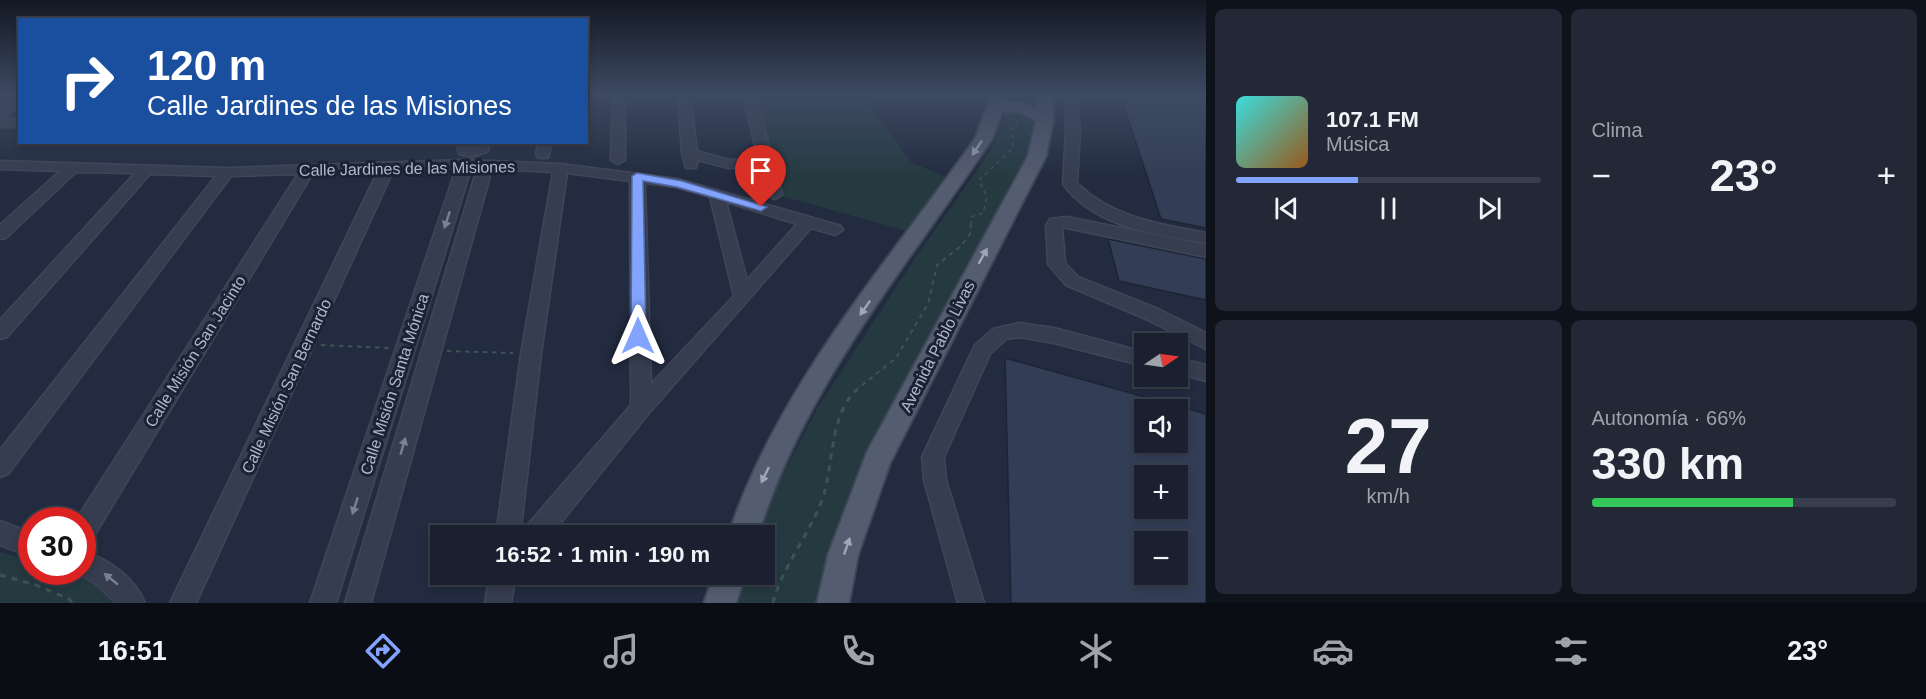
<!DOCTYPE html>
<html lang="es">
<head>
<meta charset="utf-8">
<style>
  body { margin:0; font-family:Arial,sans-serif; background:#232837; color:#f1f3f6; height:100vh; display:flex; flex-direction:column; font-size:22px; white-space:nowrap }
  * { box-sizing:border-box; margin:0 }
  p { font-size:20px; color:#9fa3aa }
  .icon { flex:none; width:33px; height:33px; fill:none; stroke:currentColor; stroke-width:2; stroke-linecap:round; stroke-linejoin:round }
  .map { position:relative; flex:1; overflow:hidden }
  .details { display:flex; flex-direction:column; gap:9px; padding:9px; background:#0e121a; width:720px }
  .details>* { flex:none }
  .banner { position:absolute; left:18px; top:18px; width:570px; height:126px; border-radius:0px; box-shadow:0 3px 9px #0003,0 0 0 2px #383e4b; background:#1a4fa0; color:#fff; overflow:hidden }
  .needle { width:39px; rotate:77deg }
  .tools { position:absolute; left:1134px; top:333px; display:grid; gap:12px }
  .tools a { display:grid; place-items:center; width:54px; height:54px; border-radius:0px; background:#1a202f; box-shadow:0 3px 9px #0003,0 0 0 2px #383e4b; font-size:30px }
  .speed { position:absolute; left:18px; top:507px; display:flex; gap:12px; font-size:30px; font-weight:700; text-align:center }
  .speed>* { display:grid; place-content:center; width:78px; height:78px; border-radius:50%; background:#1a202f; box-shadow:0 3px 9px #0003,0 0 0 2px #383e4b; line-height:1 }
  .speed .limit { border:9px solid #d22; background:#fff; color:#111 }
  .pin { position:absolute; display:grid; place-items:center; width:51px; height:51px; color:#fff; margin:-62px -26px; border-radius:50% 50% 50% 0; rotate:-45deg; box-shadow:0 0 6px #0007 }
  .pin .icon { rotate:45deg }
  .me { position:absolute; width:66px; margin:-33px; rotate:0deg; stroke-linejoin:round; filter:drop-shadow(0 0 4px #0008) }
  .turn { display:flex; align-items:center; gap:21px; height:126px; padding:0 30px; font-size:27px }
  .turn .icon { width:78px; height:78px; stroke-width:2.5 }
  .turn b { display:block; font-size:42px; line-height:51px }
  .big { font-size:45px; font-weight:700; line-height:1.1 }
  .details .tile { flex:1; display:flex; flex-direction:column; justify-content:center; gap:9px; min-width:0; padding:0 21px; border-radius:9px; background:#232837 }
  .details .dial { align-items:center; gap:0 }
  .dial b { font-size:78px; line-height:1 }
  .song { display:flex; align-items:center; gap:18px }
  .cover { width:72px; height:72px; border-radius:9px; background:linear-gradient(135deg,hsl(180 70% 55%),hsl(30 70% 35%)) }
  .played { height:6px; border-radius:3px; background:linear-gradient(90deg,#82a4ff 40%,#383e4b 40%) }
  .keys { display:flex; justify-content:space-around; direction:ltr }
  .heat { display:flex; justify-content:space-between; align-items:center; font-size:33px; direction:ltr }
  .charge { height:9px; border-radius:4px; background:linear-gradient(90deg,#34c759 66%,#383e4b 0) }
  .details .tiles { flex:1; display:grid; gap:9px; grid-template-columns:repeat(2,1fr) }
  .trip { position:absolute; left:430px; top:525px; width:345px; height:60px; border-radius:0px; background:#1a202f; box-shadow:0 3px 9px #0003,0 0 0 2px #383e4b; font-weight:700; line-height:60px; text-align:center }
  .menu { display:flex; height:96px; justify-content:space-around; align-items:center; background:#0a0d13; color:#9fa3aa }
  .menu .icon { width:42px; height:42px }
  .menu .current { color:#82a4ff }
  .menu b { font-size:27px; color:#f1f3f6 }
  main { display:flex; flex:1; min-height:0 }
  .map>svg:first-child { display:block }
  .green { fill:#243a40 }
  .building { fill:#333e56; stroke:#1d2436; stroke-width:1.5; fill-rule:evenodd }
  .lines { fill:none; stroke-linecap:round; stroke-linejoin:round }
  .minor-casing { stroke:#3f4658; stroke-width:3 }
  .major-casing { stroke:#3f4658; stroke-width:4 }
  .path-far2 { stroke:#3d5358; stroke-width:1.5; stroke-dasharray:4 4; stroke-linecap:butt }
  .path-far1 { stroke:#3d5358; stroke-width:2; stroke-dasharray:4.5 4.5; stroke-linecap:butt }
  .path { stroke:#3d5358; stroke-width:3; stroke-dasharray:6 6; stroke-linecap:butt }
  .minor { fill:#363d4f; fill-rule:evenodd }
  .major { fill:#545c6f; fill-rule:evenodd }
  .oneway { fill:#9fa6b8 }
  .oneway2 { fill:#7a8193 }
  .route { fill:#82a4ff; stroke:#546ba6; stroke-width:1.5 }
  .labels { text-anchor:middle; stroke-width:6; stroke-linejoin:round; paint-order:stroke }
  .street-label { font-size:16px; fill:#b2b8ca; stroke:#1b2234 }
</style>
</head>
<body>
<main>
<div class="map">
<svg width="1206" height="603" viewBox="0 0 1206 603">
  <rect width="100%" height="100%" fill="#222b3f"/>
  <path class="green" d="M749,94H861L912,163L947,177L907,231L774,194Z
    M1007,110L1033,116L1027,164L879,426L859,471L817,603H738L747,575L765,574V536L759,535L775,490L818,407L914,260L991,150Z
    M0,552L31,560L32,572C62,572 99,571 113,603H0Z"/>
  <path class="building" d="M1120,94H1206V228L1161,219Z
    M1108,239L1206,259V300L1119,281Z
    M1005,358L1206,414V603H1011ZM1178,407V442H1144V410ZM1144,476H1178V508H1144ZM1144,542H1178V574H1144Z"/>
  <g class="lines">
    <defs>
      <path id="minor" d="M613,94H625V160L618,164L611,160Z
        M678,94H690L697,151L729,160L758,159L743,94H755L782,194L779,197L774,199L766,194L760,167L728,168L698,160L696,168H686L682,153Z
        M1065,94H1077L1080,131L1077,183C1113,218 1159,224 1206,233V243C1156,234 1095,228 1063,184L1066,131Z
        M20,96V106L0,119V109Z
        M0,119H20V127H0Z
        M456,142H470L472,149L475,142H489L488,151L472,157L459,154Z
        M538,142H552L548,158H538L536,155Z
        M465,160L561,164L678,179L841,226L843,230L835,235L811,228L649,413L550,536H522L525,528L631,405L630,181L567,173L541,354L520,536H496L521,354L553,172L492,169L371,603H345L477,169H471L336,603H310L456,169L393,171L196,603H170L378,171L313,173L91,541L82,544V520H76L298,174L231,176L8,474L0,477V450L216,176L150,174L7,337L0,339V320L135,173L76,172L6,238L0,239V225L60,171L0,169V161L227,168ZM645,183L676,187L710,197L734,296L651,384ZM726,202L797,224L747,280Z
        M1067,217L1206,245V257L1062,227L1065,263L1078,277L1158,309L1206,333V349L1146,319L1066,285L1048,264L1046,226L1050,219Z
        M1019,323L1054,328L1144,352V366L1054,343L1019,337L1006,339L990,354L944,457L946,480L984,603H958L924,480L922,457L975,345L993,329Z
        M1178,358L1206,365V381L1178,374Z
        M0,521L32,533V557L0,545Z
        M82,550C108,560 134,576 145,603H116L95,583L75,572H82Z
        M490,574H516L511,603H485Z"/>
      <path id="major" d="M989,94H1005L1004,102L1022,103L1037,108L1038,94H1054L1053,120L1046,156L890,463L858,555L849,603H817L828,555L867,452L1028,156L1036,121C1025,113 1016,111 1002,112L992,139C907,266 803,388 758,536H728C778,386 885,266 975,139L987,108Z
        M714,574H746L736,603H704Z"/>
    </defs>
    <use href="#minor" class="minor-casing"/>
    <use href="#major" class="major-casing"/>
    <path class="path-far2" d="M971,225V217L983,213L987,197L979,180L1013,148L1012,128L1018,121"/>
    <path class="path-far1" d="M321,345L390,348
      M447,351L513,353
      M855,391L896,358L928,304L937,265L961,246L970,234L971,223"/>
    <path class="path" d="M0,575L36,585L69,599L72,603
      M773,603C782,566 812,532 824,494C833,463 831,411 857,390"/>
    <use href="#minor" class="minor"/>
    <use href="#major" class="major"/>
  </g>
  <defs><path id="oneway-solid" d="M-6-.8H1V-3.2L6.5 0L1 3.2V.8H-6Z" transform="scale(1.5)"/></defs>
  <g class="oneway">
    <use href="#oneway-solid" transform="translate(977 148) rotate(124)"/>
    <use href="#oneway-solid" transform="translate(983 256) rotate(-61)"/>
    <use href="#oneway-solid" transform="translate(865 308) rotate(125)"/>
    <use href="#oneway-solid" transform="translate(765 475) rotate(116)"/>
    <use href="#oneway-solid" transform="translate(847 546) rotate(-71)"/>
  </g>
  <g class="oneway2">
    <use href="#oneway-solid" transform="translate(447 220) rotate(108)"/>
    <use href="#oneway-solid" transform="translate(403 446) rotate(-74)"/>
    <use href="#oneway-solid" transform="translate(355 506) rotate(108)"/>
    <use href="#oneway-solid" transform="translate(111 579) rotate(-141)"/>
  </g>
  <linearGradient id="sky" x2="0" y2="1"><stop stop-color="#131823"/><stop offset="0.53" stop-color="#3e4a63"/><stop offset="1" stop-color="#3e4a63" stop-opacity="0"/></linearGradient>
  <rect width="1206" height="178" fill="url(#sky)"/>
  <path class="route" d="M637,173L682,181L767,207L761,211L677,187L643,181L646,336L638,341L631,336L632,176Z"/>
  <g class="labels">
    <g class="street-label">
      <text transform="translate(407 168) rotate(-1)" y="6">Calle Jardines de las Misiones</text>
      <text transform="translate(937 346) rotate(-63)" y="6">Avenida Pablo Livas</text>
      <text transform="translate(195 351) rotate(-58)" y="6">Calle Misión San Jacinto</text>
      <text transform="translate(394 384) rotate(-72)" y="6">Calle Misión Santa Mónica</text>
      <text transform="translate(286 386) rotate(-65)" y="6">Calle Misión San Bernardo</text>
    </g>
  </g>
</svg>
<div class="tools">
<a><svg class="needle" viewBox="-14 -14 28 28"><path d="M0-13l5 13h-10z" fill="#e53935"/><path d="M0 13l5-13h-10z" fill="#9fa3aa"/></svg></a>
<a><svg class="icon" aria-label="sound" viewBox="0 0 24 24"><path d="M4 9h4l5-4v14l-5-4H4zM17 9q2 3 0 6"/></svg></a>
<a>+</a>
<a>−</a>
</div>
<div class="speed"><div class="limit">30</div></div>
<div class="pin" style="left:761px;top:207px;background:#d93025"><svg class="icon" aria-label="arrive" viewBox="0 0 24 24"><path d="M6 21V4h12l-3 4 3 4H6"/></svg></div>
<svg class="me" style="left:638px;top:336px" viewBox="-20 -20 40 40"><path d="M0-17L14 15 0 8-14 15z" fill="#82a4ff" stroke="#fff" stroke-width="4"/></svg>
<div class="trip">16:52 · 1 min · 190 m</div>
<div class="banner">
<div class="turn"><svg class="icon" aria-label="right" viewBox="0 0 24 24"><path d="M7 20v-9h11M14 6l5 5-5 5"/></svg><div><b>120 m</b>Calle Jardines de las Misiones</div></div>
</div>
</div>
<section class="details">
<div class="tiles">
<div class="tile">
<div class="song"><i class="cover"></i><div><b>107.1 FM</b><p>Música</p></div></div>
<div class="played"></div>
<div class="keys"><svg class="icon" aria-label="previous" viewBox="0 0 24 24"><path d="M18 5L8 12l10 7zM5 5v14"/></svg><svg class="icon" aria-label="pause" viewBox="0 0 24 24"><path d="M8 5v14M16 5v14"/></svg><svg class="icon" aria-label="next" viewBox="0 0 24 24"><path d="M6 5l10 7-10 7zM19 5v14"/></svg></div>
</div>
<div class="tile"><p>Clima</p>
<div class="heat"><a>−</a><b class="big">23°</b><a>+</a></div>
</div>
<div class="tile dial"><b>27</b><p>km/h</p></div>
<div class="tile"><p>Autonomía · 66%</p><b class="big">330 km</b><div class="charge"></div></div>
</div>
</section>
</main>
<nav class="menu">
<b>16:51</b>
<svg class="icon current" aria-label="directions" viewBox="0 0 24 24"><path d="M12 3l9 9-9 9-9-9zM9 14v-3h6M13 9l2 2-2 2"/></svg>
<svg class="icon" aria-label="music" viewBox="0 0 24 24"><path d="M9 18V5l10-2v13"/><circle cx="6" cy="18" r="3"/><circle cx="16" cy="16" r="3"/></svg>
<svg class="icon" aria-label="phone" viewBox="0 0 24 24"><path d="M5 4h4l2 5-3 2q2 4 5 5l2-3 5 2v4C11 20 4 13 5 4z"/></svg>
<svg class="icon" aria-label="climate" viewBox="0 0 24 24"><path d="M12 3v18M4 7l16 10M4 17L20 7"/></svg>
<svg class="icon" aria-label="car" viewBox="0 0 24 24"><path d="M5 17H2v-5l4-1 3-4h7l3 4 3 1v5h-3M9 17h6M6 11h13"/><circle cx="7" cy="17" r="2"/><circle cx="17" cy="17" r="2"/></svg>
<svg class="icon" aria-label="filters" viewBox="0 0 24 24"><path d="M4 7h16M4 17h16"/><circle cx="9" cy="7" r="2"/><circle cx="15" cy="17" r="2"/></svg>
<b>23°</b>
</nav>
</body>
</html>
